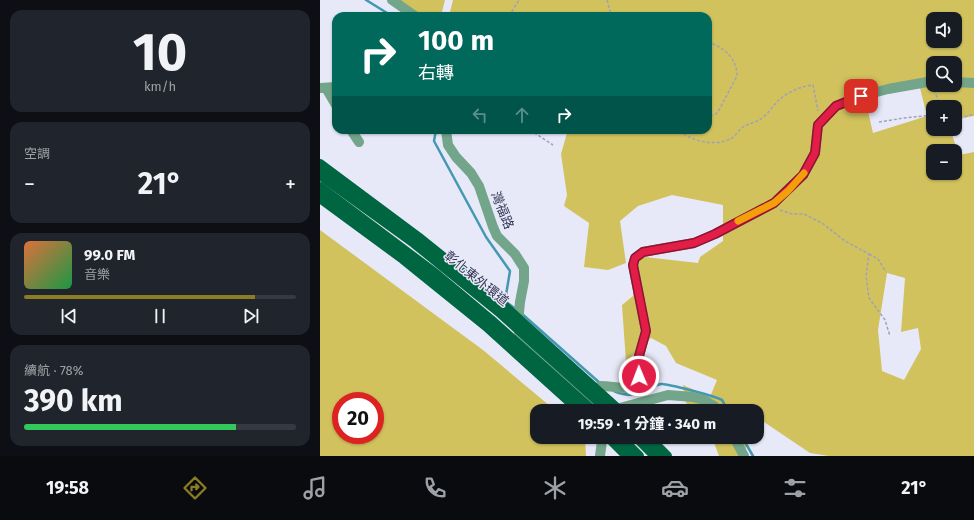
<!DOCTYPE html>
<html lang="zh-TW">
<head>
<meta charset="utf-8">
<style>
  body { margin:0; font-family:"Fira Sans","Noto Sans TC",sans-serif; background:#20242c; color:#f1f3f6; height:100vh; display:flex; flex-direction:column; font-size:15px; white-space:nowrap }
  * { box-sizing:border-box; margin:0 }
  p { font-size:13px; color:#9ea1a6 }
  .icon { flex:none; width:22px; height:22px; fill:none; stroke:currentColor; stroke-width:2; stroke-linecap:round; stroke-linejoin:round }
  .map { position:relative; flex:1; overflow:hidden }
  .drawer { display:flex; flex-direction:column; gap:10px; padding:10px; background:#0d0f14; width:320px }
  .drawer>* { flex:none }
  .hud { position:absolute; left:12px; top:12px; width:380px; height:122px; border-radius:12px; box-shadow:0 1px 3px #0004; background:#00695c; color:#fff; overflow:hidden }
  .buttons { position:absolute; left:606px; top:12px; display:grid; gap:8px }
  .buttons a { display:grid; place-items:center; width:36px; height:36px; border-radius:8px; background:#171b24; box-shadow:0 1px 3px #0004; font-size:20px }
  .speed { position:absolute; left:12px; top:392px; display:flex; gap:8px; font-size:20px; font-weight:700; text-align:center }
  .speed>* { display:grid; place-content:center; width:52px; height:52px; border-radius:50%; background:#171b24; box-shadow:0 1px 3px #0004; line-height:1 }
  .speed .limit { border:6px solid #d22; background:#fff; color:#111 }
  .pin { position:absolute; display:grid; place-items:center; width:34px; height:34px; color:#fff; margin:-17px; border-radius:8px; box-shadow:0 2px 6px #0006 }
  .me { position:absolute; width:44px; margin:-22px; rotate:359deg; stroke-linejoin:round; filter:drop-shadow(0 0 3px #0008) }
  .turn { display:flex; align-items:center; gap:14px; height:84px; padding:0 20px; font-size:18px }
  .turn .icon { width:52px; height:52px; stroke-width:2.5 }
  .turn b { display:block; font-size:28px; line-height:34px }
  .lanes { display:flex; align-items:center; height:38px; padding:0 20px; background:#0003; justify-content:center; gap:20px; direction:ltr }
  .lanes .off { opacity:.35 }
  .big { font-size:30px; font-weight:700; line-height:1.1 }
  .drawer .widget { flex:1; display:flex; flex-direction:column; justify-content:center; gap:6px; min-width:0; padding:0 14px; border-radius:12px; background:#20242c }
  .drawer .dial { align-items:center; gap:0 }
  .dial b { font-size:52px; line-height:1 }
  .song { display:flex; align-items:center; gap:12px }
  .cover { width:48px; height:48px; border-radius:6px; background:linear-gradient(135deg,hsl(20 70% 55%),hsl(140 70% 35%)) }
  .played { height:4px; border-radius:2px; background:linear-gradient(90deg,#8a7d23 85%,#363941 85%) }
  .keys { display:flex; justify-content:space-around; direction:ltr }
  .heat { display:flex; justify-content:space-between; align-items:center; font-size:22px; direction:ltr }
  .charge { height:6px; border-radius:3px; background:linear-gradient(90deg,#34c759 78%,#363941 0) }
  .trip { position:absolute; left:210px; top:404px; width:234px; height:40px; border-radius:12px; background:#171b24; box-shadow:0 1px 3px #0004; font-weight:700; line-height:40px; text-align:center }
  .menu { display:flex; height:64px; justify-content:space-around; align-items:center; background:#090b0e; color:#9ea1a6 }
  .menu .icon { width:28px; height:28px }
  .menu .on { color:#8a7d23 }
  .menu b { font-size:18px; color:#f1f3f6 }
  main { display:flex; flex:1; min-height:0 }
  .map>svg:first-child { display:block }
  .green { fill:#d1c25e; fill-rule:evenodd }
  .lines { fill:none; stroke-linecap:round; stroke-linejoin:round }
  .stream { stroke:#4498b2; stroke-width:2.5 }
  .path { stroke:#a0a1b7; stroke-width:1.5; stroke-dasharray:3 2; stroke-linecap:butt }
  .minor { stroke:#73a58a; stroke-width:10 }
  .major { stroke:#006642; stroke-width:10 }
  .major-bridge { stroke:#006642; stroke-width:10 }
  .route-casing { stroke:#92132f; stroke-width:10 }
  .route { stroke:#e11d48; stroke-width:7 }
  .slow { stroke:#f59e0b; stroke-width:7 }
  .labels { text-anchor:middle; stroke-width:3; stroke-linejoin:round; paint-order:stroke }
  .street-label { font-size:13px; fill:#343554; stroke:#e7e9f8 }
</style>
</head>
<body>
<main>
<section class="drawer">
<div class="widget dial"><b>10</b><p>km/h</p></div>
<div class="widget"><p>空調</p>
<div class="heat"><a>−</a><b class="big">21°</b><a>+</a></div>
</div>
<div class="widget">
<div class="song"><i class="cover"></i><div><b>99.0 FM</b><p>音樂</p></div></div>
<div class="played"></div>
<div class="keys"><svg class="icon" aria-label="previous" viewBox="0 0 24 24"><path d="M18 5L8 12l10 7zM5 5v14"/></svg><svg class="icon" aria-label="pause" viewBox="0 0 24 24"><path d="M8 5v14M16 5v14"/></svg><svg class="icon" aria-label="next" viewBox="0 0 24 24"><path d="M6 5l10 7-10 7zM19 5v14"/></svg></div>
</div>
<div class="widget"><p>續航 · 78%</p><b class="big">390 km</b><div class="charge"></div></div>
</section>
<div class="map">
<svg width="654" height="456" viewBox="0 0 654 456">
  <rect width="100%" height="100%" fill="#e7e9f8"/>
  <path class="green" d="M72,0H125L121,16H92Z
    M133,0H654V116L635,119V107H613V129H630L639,155L654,152V456H509L490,453L444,422L437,428V411H372L365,401L363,385L390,397L397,380L356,363L346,346L331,338L306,362L302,305L313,296L316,256L378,263L380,257L403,241V205L352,195L318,206L300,221L306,263L288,270L264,267L269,223L244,206L247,195L241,154L247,133L244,130H388V16H129ZM613,19H635V41H613ZM613,63H635V85H613ZM600,88L607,116L553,133L544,94ZM613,151H635V173H613ZM567,273L585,278L581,332L598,328L601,349L584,380L562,371L558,330Z
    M0,230L163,350L236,411H217V437H265L266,456H0ZM21,401H55V435H21Z
    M392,437H426V456H399Z"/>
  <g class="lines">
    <path class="stream" d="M46,0L72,16
      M116,130L114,141L166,237L190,271L185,301L197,310
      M201,313L281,384
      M294,391C316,401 323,388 341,384C346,383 398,397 402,400C404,403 406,408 408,411
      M422,437L433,456"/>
    <path class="path" d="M287,0L290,11L289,16
      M189,16L199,0
      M388,41C392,44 396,45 399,47C410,53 417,63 417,76L399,110L396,114L388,117
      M614,90L621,107
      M635,120L654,114
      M559,122L584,118L613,115
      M634,129L636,133
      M210,130L233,145
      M360,130C370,142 398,147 412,138C416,135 419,130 423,127C429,123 436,123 442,118C448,114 452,107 457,102C465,93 481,86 493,85L498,111
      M460,210L472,214H484L502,223L525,241L549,254L546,276L549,298L565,320L570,336
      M549,254L558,259L566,272"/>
    <path class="minor" d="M72,0L95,16
      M635,82L654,83
      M0,88L16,87
      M6,88L16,105
      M31,130L39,142
      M126,130L128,145L136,157L151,173L159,186L173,227L177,236L195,254L204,268V281L200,302L198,323L199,332L209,346L271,401L296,409L348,395L373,397L384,400L394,406L399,411
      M274,393L280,386C292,386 304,389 316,388L319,376L317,363L326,331L313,265L315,258L323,252L374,243L395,234L454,203L483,175L495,153L498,125L516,106L541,96L568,89L613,81
      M414,437L424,456
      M280,456L282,441L284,437"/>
    <path class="major" d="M0,187L116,274L171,320L273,411
      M0,198L83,259L166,326L260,411
      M288,437L307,456
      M300,437L319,456
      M316,437L335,456
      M328,437L347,456"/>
    <path class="major-bridge" d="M0,164L98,237L183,305L300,411
      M0,175L94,243L178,311L289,411"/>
  </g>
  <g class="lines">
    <defs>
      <path id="route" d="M319,376L317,363L326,331L313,265L315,258L323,252L374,243L395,234L454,203L483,175L495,153L498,125L516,106L541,96"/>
    </defs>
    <use href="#route" class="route-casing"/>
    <use href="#route" class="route"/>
    <path class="slow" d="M418,221L454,203L468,191L484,173"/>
  </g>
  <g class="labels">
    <g class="street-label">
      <text transform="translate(183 210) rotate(68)" y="5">灣福路</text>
      <text transform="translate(157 278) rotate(39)" y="5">彰化東外環道</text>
    </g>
  </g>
</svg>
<div class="buttons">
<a><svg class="icon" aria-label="sound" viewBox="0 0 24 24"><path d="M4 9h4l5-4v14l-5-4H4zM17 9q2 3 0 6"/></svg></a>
<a><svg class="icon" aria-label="search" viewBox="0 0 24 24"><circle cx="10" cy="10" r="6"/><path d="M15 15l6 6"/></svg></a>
<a>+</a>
<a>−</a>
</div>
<div class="speed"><div class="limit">20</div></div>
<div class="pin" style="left:541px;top:96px;background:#d93025"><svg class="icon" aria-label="arrive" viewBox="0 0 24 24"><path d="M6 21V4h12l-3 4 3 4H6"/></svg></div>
<svg class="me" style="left:319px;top:376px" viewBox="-20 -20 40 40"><circle r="17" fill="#e11d48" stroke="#fff" stroke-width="3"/><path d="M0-11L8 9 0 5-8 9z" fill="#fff"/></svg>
<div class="trip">19:59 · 1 分鐘 · 340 m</div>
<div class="hud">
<div class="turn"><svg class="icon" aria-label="right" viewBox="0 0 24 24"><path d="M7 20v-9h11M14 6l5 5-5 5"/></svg><div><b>100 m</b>右轉</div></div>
<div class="lanes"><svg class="icon off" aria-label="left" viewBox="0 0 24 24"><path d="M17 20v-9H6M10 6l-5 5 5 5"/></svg><svg class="icon off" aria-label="ahead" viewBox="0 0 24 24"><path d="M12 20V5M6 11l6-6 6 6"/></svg><svg class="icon" aria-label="right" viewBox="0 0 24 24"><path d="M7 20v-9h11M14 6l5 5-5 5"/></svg></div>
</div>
</div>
</main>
<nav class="menu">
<b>19:58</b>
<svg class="icon on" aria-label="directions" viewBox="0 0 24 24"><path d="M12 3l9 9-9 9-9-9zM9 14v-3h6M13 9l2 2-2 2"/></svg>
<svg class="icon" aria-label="music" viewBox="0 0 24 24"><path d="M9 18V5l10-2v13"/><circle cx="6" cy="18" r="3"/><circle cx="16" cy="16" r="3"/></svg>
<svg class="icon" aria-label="phone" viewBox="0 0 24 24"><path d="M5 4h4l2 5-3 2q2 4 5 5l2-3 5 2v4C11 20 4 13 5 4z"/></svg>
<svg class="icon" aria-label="climate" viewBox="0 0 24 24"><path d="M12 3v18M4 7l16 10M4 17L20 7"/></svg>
<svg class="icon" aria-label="car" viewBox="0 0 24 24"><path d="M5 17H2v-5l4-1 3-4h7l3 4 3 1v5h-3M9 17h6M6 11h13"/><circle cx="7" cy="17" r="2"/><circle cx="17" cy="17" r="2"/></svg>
<svg class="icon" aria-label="filters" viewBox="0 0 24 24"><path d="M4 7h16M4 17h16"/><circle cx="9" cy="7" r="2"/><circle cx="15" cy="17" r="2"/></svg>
<b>21°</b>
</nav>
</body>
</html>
